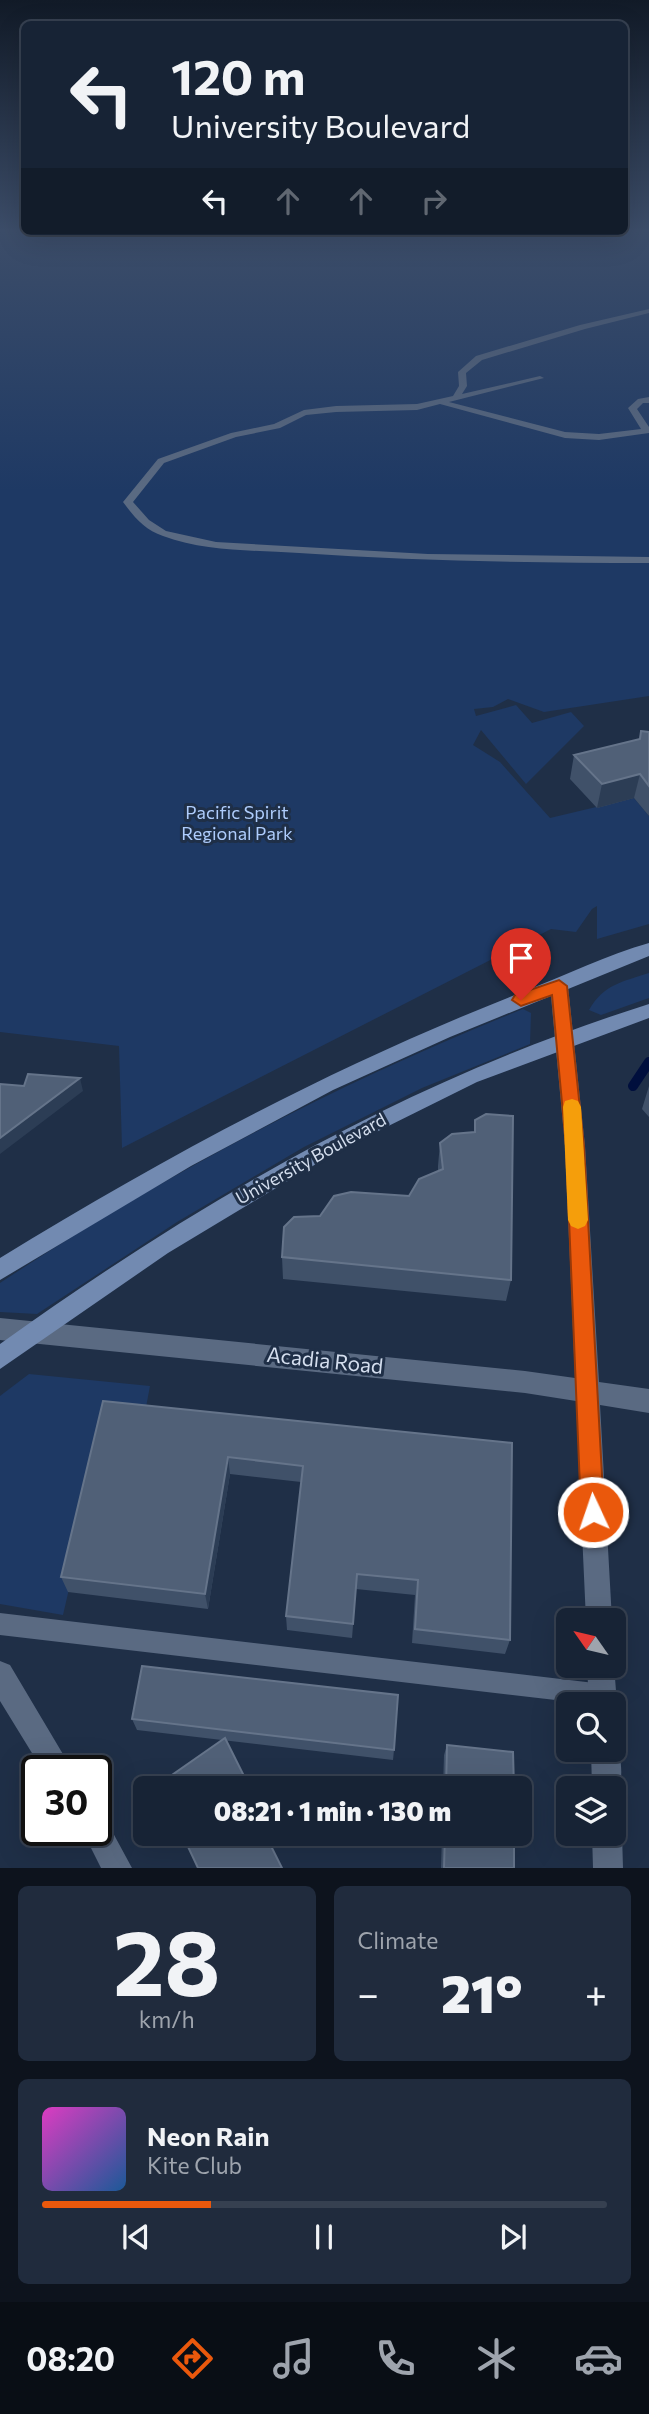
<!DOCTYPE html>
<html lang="en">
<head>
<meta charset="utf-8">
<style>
  body { margin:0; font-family:Commissioner,sans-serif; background:#202b3d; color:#f1f3f6; height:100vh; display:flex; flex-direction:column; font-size:26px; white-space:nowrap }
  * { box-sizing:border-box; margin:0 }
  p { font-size:23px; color:#9ea4ad }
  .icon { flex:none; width:38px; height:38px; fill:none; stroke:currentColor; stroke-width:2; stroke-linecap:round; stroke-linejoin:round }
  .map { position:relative; height:1868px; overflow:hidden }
  .panel { display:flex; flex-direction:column; gap:18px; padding:18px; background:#0d131d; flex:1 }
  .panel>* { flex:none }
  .hud { position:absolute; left:21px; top:21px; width:607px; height:214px; border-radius:10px; box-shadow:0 7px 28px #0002,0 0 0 2px #364050; background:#172335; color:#f1f3f6; overflow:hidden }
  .needle { width:46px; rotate:304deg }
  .tools { position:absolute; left:556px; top:1608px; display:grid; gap:14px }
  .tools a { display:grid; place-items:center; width:70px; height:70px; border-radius:10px; background:#172335; box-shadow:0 7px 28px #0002,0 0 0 2px #364050; font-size:35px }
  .speed { position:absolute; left:21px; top:1755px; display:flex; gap:14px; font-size:35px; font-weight:700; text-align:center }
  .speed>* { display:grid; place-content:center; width:91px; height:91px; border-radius:50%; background:#172335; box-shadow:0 7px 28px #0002,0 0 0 2px #364050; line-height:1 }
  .speed .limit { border:4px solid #111; border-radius:10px; background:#fff; color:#111 }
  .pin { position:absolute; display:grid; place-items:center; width:60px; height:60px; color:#fff; margin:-72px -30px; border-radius:50% 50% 50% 0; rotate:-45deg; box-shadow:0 0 7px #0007 }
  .pin .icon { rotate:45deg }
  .me { position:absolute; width:77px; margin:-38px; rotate:357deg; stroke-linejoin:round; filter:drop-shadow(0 0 5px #0008) }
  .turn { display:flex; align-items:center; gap:24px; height:147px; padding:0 35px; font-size:32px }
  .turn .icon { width:91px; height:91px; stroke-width:2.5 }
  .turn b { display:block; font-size:49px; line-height:60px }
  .lanes { display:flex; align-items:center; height:66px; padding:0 35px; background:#0003; justify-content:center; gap:35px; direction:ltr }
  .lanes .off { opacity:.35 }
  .big { font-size:52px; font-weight:800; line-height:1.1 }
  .panel .tile { flex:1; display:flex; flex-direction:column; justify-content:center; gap:10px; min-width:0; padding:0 24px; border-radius:10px; background:#202b3d }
  .panel .dial { align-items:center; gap:0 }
  .dial b { font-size:91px; line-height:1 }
  .song { display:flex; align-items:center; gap:21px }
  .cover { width:84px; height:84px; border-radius:10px; background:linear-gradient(135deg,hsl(310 70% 55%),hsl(210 70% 35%)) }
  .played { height:7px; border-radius:4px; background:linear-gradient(90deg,#ea580c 30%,#364050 30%) }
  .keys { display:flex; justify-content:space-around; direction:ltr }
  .heat { display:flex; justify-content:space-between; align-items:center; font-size:38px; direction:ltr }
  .panel .tiles { flex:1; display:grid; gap:18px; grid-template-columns:1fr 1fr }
  .tile:last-child { grid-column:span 2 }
  .trip { position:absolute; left:133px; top:1776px; width:399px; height:70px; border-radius:10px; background:#172335; box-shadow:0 7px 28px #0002,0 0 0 2px #364050; font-weight:800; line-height:70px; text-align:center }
  .tabs { display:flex; height:112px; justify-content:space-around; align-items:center; background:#090e15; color:#9ea4ad }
  .tabs .icon { width:49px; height:49px }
  .tabs .active { color:#ea580c }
  .tabs b { font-size:32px; color:#f1f3f6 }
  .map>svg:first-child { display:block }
  .green { fill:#1e3964 }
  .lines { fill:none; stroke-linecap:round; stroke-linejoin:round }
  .stream { stroke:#000f3d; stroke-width:10 }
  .service { fill:#5a6a82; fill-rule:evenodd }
  .minor { fill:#5a6a82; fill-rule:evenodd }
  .secondary { fill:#728ab1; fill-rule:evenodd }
  .wall { fill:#405169 }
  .shaded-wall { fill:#2c3d55 }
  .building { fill:#506077; stroke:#65748a; stroke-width:2 }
  .route { fill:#ea580c; stroke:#983908; stroke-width:2 }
  .slow { fill:#f59e0b }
  .labels { text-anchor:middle; stroke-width:6; stroke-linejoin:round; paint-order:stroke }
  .park-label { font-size:18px; fill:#aeccfc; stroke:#1f2f47 }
  .street-label { font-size:18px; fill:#d4deee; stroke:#1f2f47 }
  .near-street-label { font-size:21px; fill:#d4deee; stroke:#1f2f47 }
</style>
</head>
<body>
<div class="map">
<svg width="649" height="1868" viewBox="0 0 649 1868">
  <rect width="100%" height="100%" fill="#1f2f47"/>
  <path class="green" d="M0,230H649V696L544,712L508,699L493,707L474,709L476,716L516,705L532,723L571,712L584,726L526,784L481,730L473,745L500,762L550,818L634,798L649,816V924L597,939V906L592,909L576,932L551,929L122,1148L119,1046L0,1032Z
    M649,973V998L601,1015L589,1010C604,984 622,982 649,973Z
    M523,1009L531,1013L530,1044L422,1088L304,1147L177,1222L37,1314L0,1312V1283C164,1174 340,1082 523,1009Z
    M29,1374L150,1386L143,1423L108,1420L63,1615L0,1604V1396Z"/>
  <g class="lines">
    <path class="stream" d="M633,1086L649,1062"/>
    <path class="service" d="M649,309V313L585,329L482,360L466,373L467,386L462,394L540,376L544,378L449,402L565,432L599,434L641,429L628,408L638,399L649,397V403H643L637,409L649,427V433L599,440L565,438L440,404L417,410L336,412L306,415L280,428L236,437L164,463L133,502L149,520L166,531L216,542L428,554L649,557V563C532,563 416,561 299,553C253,550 206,552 163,536C145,530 134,517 123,502L158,459L231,433L274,424L304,410L336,406L417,404L453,396L459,386L458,372L476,356L580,325Z
      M0,1613L603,1684L611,1687L614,1695L611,1703L590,1704L0,1635Z"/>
    <path class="minor" d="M559,979L565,981L568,986L585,1146L599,1382L649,1389V1413L600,1405L612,1620H586L576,1401L525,1393L0,1340V1318L525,1371L575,1378L565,1146L550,986L553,981Z
      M0,1661L10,1665L73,1771H43L0,1701Z
      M614,1665L617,1704L614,1710V1704H589L587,1666Z
      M615,1740C622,1756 625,1785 614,1799V1788H592L591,1750H614Z
      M96,1815L106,1820L132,1868H101L82,1830H96Z
      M614,1822L622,1834L623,1868H593L592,1834H614Z"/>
    <path class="secondary" d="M649,943V956L450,1037L333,1090L191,1166L0,1280V1258C171,1153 338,1064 525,991C566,975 607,955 649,943Z
      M649,1004V1018L477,1082L336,1152L168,1253L0,1369V1344C204,1198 408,1080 649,1004Z"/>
  </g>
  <path class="wall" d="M641,731L649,732V816L634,798L597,808L570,779L574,755L639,739Z
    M649,1086V1117L642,1109Z
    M475,1120L511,1280L506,1301L283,1279L282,1257L320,1216L409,1196L438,1171V1166L440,1143L474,1132Z
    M103,1401L512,1443L510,1640L505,1654L412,1643L415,1595L356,1589L352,1638L287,1630L286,1616L301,1482L230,1474L208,1609L68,1592L61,1577Z
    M132,1719L394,1750L393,1760L137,1730Z
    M447,1745L514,1788H443L444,1755Z
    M442,1834H514V1868H441Z"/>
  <path class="shaded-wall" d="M640,774L634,798L597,808L602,784Z
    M80,1078L83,1091L0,1154V1138Z
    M228,1457L230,1474L208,1609L205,1594Z"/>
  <path class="building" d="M641,731L649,732V786L640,774L602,784L574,755L640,739Z
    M28,1074L80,1078L0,1138V1084L24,1086Z
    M486,1114L513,1116L511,1280L282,1257L284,1227L294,1217L320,1216L334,1196L351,1192L409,1196L419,1179L443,1169L440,1143L452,1134L475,1132V1120Z
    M103,1401L512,1443L510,1640L415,1629L418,1580L357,1574L353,1624L286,1616L303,1466L228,1457L205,1594L61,1577Z
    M142,1666L398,1695L394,1750L132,1719Z
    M225,1738L248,1784L243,1788H161L159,1784Z
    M447,1745L513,1752L514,1788H446Z
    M182,1834H265L282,1868H198Z
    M445,1834H514V1868H444Z"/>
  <linearGradient id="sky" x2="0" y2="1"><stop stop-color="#111a27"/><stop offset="0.47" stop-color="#3c4d69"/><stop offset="1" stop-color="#3c4d69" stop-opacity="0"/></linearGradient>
  <rect width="649" height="491" fill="url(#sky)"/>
  <path class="route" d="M559,980L567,986L584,1146L604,1512L601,1520L593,1524L585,1520L581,1512L566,1146L552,995L521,1006L512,1000L515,995Z"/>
  <path class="slow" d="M572,1099L578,1101L581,1107L588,1220L585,1226L578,1229L571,1226L568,1220L563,1107L565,1101Z"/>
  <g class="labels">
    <g class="park-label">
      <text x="237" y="819">Pacific Spirit<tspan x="237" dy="21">Regional Park</tspan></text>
    </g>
    <g class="street-label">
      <text transform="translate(311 1159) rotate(-29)" y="6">University Boulevard</text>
    </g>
    <g class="near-street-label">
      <text transform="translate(325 1361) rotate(6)" y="7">Acadia Road</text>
    </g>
  </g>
</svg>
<div class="tools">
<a><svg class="needle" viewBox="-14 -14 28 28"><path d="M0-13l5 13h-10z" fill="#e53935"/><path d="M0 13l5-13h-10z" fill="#9ea4ad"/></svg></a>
<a><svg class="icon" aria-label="search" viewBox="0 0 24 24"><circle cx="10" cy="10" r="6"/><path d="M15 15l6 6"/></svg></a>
<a><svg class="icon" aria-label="layers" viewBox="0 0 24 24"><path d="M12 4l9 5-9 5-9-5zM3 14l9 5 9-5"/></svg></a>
</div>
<div class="speed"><div class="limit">30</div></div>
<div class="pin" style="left:521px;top:1000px;background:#d93025"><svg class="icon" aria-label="arrive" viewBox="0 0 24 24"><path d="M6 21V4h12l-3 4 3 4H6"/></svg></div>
<svg class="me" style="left:593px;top:1512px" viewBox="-20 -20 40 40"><circle r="17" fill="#ea580c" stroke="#fff" stroke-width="3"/><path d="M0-11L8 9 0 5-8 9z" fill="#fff"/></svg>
<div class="trip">08:21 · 1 min · 130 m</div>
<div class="hud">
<div class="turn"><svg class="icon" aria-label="left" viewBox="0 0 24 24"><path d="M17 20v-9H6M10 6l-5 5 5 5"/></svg><div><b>120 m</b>University Boulevard</div></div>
<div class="lanes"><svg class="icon" aria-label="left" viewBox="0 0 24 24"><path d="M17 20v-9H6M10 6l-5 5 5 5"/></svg><svg class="icon off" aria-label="ahead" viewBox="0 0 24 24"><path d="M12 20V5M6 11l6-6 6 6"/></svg><svg class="icon off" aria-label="ahead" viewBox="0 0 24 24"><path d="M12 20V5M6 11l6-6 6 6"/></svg><svg class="icon off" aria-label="right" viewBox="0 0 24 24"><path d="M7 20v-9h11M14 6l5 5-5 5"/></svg></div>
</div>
</div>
<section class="panel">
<div class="tiles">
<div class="tile dial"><b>28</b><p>km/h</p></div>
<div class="tile"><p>Climate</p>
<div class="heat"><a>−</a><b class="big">21°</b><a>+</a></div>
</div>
<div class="tile">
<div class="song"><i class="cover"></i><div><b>Neon Rain</b><p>Kite Club</p></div></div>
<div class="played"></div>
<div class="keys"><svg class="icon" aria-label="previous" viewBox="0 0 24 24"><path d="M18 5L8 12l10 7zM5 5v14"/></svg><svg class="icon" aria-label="pause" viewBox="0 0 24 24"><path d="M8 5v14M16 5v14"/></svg><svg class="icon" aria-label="next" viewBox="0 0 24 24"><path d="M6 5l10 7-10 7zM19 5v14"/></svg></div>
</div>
</div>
</section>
<nav class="tabs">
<b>08:20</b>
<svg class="icon active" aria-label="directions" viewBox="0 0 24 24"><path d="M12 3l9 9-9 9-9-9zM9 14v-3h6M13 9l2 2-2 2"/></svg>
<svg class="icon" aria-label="music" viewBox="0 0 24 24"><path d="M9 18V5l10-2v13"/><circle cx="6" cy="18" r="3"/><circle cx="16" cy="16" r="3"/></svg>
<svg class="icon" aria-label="phone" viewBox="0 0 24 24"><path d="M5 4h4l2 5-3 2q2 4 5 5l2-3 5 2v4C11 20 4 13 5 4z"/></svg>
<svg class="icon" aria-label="climate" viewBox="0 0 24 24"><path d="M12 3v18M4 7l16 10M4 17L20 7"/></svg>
<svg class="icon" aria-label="car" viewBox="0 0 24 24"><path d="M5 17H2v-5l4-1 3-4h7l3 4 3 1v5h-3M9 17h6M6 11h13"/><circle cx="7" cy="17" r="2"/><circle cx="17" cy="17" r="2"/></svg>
</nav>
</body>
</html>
